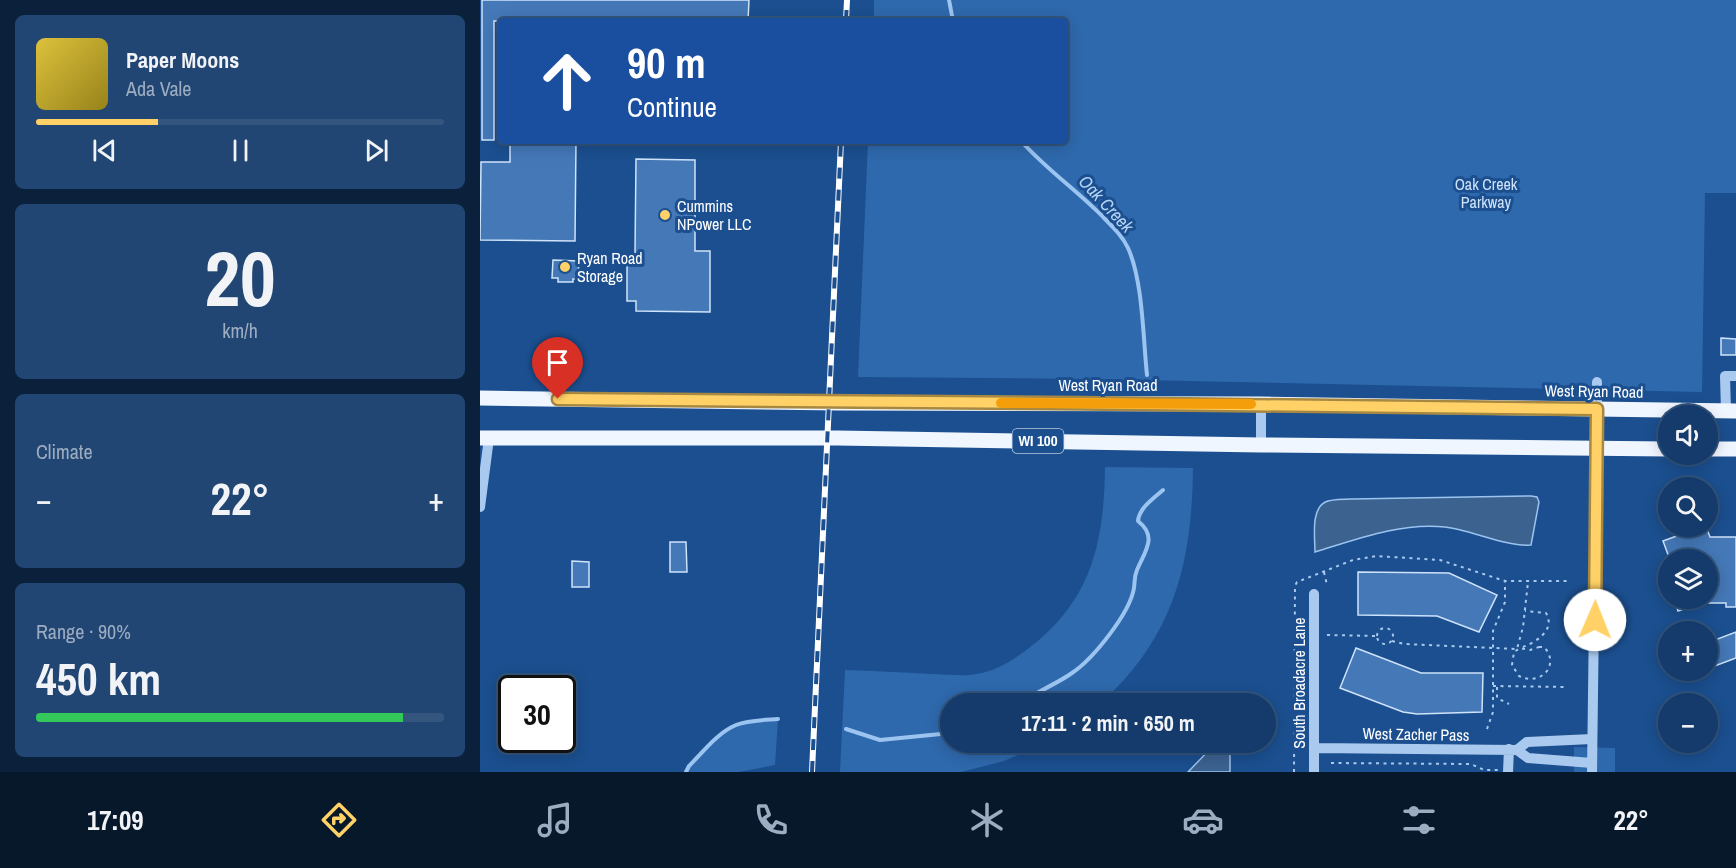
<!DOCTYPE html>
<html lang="en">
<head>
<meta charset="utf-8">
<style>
  body { margin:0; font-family:"Archivo Narrow",sans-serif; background:#214673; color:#f1f3f6; height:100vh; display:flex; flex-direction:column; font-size:22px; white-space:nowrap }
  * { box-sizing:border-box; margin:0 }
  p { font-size:20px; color:#9dadc1 }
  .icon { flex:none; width:33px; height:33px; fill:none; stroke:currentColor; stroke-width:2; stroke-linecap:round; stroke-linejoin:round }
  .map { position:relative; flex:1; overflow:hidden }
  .side { display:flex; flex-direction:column; gap:15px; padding:15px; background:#0b203b; width:480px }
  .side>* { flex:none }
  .guide { position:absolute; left:18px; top:18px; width:570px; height:126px; border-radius:6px; box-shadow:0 3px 15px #0003,0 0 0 2px #33557e; background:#1a4fa0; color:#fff; overflow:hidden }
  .controls { position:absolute; left:1178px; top:405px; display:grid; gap:12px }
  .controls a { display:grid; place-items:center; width:60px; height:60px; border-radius:50%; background:#143b6b; box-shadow:0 3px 15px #0003,0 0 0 2px #33557e; font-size:30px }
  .speed { position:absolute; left:18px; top:675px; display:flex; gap:12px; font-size:30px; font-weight:700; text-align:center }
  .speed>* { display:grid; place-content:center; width:78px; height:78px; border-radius:50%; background:#143b6b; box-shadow:0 3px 15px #0003,0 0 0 2px #33557e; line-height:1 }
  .speed .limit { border:3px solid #111; border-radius:9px; background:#fff; color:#111 }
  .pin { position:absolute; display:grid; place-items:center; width:51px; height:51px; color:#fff; margin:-62px -26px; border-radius:50% 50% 50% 0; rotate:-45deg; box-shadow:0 0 6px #0007 }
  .pin .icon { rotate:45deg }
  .me { position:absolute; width:66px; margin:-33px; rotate:1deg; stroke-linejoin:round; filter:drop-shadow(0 0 4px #0008) }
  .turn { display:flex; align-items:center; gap:21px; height:126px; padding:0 30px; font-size:27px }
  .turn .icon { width:78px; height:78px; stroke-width:2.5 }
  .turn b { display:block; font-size:42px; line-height:51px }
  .big { font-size:45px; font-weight:700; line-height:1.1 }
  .side .widget { flex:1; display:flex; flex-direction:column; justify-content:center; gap:9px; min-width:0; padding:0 21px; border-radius:9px; background:#214673 }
  .side .dial { align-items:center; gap:0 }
  .dial b { font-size:78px; line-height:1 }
  .song { display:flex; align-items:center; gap:18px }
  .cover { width:72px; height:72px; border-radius:9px; background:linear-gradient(135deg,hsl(50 70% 55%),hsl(50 70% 35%)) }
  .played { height:6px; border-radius:3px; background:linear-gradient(90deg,#ffd166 30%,#33557e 30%) }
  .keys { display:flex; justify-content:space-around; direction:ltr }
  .heat { display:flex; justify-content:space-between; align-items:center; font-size:33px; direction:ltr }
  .charge { height:9px; border-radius:4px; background:linear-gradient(90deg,#34c759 90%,#33557e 0) }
  .trip { position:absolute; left:460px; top:693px; width:336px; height:60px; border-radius:30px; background:#143b6b; box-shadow:0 3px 15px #0003,0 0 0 2px #33557e; font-weight:700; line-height:60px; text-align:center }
  .tabs { display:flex; height:96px; justify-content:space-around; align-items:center; background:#08182b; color:#9dadc1 }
  .tabs .icon { width:42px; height:42px }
  .tabs .on { color:#ffd166 }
  .tabs b { font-size:27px; color:#f1f3f6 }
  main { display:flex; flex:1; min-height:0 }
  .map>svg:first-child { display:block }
  .green { fill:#2e69ad }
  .water { fill:#3c6290; stroke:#9cc4f0; stroke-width:1.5 }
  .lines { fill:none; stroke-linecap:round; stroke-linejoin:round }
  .stream { stroke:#9cc4f0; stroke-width:4 }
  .building { fill:#4478b7; stroke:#cfe3fa; stroke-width:1.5 }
  .path { stroke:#a9c9ee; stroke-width:2; stroke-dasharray:3 4.5; stroke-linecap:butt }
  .minor { stroke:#a9c9ee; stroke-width:10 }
  .major { stroke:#f0f6ff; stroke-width:15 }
  .rail-casing { stroke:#fff; stroke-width:6 }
  .rail { stroke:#1b4f8f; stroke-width:4; stroke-dasharray:11; stroke-linecap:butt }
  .route-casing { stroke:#a68842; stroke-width:15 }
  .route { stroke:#ffd166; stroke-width:10 }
  .slow { stroke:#f59e0b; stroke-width:10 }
  .poi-dot { fill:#ffd166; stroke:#1b4f8f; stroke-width:2 }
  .labels { text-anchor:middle; stroke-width:6; stroke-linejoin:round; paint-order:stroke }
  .shield { fill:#1b4f8f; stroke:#bbcadd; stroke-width:1.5 }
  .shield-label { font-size:15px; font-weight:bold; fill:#fff }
  .park-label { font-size:16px; fill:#cfe3fa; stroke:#1b4f8f }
  .poi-label { font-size:16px; fill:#fff; stroke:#1b4f8f; text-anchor:start }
  .street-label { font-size:16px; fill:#fff; stroke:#1b4f8f }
  .water-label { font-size:18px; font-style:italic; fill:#b5d3f5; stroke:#1b4f8f }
</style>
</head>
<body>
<main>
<section class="side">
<div class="widget">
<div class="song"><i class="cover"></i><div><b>Paper Moons</b><p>Ada Vale</p></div></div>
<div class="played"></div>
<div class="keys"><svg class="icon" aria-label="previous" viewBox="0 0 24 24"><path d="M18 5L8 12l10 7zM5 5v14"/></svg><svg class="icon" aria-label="pause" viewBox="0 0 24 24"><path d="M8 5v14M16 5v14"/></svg><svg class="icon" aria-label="next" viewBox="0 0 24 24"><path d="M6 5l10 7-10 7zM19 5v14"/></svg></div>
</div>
<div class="widget dial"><b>20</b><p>km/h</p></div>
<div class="widget"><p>Climate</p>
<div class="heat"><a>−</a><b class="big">22°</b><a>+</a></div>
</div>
<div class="widget"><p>Range · 90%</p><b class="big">450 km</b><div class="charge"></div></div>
</section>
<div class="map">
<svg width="1256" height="772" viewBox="0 0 1256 772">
  <rect width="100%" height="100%" fill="#1b4f8f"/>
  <path class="green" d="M394,0H1256V193H1225L1222,392L611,379L378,377L388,141H585V21H394Z
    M625,467L713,468C712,563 694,637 621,703L471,704V742L566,743L524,761L481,772H360L365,670C393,671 422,672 451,674C466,674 482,677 496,674C516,671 533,660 549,648C612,600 624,542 625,467Z
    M298,719L295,765L259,772H206L209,766C223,752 237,733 256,725C269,720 284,720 298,719Z
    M1094,747L1135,748V772H1094Z"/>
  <path class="water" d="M1051,496L1057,497L1059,502L1051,545C1027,547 991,530 965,527C922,522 877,539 835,552C835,537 830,506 848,501C856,499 865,499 872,499Z
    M736,743H750V772H708Z"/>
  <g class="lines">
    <path class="stream" d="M469,0L473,21
      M541,141C567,170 599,192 625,219C634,228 643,237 648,248C663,281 663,338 667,375
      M540,704C557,691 575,685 592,673C613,659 650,613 654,588C655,581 654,577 657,570C665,551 678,537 658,521C659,508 674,498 683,490
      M366,729L400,740L471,733
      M206,772L209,766C223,752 237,733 256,725C269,720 284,720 298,719"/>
  </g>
  <path class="building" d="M2,0H269L268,21H14V140H2Z
    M30,141H96L95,241L0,240L1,162H30Z
    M156,159L215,160V251H230V312L156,311V301H147V254H155Z
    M73,260L99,261L98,279H93V282H78V278H72Z
    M1241,338L1256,339V355H1241Z
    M1224,526H1226L1230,537H1256V607H1246V603H1227V601L1198,611L1194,598H1227V560H1190L1183,541Z
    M190,542H206L207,572H190Z
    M92,561L109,562V587H92Z
    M878,572L969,573L1017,595L999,632L957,616L878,615Z
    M1256,632V658L1232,667L1227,654V643Z
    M876,648L941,673H1003L1002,712L937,714L923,712L860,688Z"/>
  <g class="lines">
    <path class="path" d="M844,572L847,585
      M897 636a8 8 0 1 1 16 0a8 8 0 1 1-16 0Z
      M847,635L897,636
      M912,641L924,644L1037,649L1043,627L1048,582
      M1043,647C1056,642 1076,630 1066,613L1045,611
      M1059,647H1064C1081,665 1060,687 1039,676L1032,665L1034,652L1040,648L1050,650Z
      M1013,686L1088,687
      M1017,687V698L1029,704
      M1007,729L1013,712V631L1025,602V582
      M851,763L991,764L1004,770H1018
      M814,772L815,586L817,582L873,560L896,556L960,560L1025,581H1089"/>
    <path class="minor" d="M781,404V445
      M1246,411L1245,376H1256
      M0,507L9,438
      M834,748L1037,750
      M1112,763L1048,758L1037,750L1047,742L1112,739
      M834,772V594
      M1028,772L1029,749
      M1112,772L1117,382"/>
    <path class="major" d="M0,398L358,403L781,404L1256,411
      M0,438H357L781,445L1188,449
      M1227,449H1256"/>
    <defs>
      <path id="rail" d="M366,21L367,0
        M332,772L361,141"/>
    </defs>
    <use href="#rail" class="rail-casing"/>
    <use href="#rail" class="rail"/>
  </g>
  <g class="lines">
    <defs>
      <path id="route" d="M78,399C424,403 771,403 1117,409L1115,620"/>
    </defs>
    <use href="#route" class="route-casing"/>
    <use href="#route" class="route"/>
    <path class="slow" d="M521,403L771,404"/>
  </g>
  <g class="poi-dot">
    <circle cx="185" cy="215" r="6"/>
    <circle cx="85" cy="267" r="6"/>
  </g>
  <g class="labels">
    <rect class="shield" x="532.5" y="429" width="51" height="24" rx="4.5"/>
    <g class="shield-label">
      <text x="558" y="446">WI 100</text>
    </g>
    <g class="park-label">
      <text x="1006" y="190">Oak Creek<tspan x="1006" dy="18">Parkway</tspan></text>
    </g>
    <g class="poi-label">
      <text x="197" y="212">Cummins<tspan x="197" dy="18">NPower LLC</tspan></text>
      <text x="97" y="264">Ryan Road<tspan x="97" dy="18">Storage</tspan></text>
    </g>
    <g class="street-label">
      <text x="628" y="391">West Ryan Road</text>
      <text transform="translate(1114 391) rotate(1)" y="6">West Ryan Road</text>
      <text transform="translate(819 683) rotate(-90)" y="6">South Broadacre Lane</text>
      <text transform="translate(936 734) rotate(1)" y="6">West Zacher Pass</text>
    </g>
    <g class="water-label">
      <text transform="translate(626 204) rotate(47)" y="6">Oak Creek</text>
    </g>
  </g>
</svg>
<div class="controls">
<a><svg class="icon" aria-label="sound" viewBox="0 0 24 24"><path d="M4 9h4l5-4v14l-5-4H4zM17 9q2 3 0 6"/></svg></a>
<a><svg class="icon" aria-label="search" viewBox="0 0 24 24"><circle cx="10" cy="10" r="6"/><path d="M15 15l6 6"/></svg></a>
<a><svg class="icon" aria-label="layers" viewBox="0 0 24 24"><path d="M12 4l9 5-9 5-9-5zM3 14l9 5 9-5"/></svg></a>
<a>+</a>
<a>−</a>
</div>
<div class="speed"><div class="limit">30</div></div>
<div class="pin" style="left:78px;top:399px;background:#d93025"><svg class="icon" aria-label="arrive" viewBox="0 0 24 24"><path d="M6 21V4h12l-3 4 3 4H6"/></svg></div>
<svg class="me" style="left:1115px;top:620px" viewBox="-20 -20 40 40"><circle r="19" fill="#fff"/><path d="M0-13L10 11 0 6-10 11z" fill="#ffd166"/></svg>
<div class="trip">17:11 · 2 min · 650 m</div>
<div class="guide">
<div class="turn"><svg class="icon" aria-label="ahead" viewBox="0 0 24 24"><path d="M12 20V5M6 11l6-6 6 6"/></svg><div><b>90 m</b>Continue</div></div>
</div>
</div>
</main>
<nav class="tabs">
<b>17:09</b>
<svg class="icon on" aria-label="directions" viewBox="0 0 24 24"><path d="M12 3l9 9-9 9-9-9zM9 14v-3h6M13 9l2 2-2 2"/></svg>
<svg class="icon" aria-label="music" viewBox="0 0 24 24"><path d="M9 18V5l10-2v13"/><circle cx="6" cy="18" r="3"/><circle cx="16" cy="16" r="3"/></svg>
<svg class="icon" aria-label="phone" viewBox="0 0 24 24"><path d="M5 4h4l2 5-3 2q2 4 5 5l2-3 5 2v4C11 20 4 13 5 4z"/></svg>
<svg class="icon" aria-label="climate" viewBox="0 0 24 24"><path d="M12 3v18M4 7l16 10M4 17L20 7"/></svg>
<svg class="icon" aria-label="car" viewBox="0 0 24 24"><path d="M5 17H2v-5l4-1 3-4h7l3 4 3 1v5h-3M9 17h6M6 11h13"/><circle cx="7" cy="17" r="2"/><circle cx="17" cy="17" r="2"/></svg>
<svg class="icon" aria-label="filters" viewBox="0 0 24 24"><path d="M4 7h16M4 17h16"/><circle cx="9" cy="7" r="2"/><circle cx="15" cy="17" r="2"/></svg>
<b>22°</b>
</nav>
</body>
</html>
